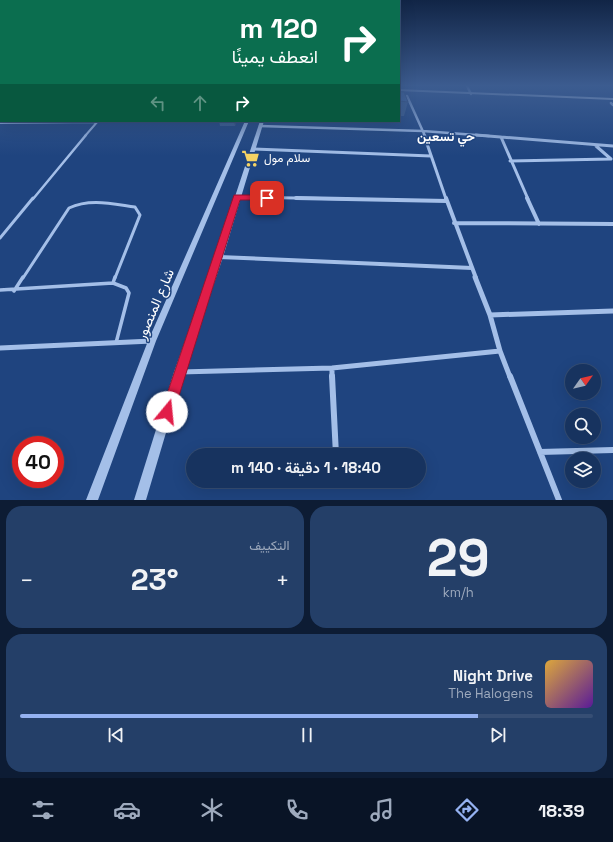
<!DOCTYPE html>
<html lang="ar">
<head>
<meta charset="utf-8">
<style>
  body { margin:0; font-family:"Space Grotesk",Vazirmatn,sans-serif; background:#243f68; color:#f1f3f6; direction:rtl; height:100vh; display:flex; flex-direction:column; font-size:15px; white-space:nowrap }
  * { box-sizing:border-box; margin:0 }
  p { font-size:13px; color:#9eaabd }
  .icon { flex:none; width:22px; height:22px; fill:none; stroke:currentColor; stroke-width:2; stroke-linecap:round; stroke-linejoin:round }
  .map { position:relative; height:500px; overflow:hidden; direction:ltr }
  .side { display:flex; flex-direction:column; gap:6px; padding:6px; background:#0d1c34; flex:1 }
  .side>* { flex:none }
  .top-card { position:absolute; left:0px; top:0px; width:400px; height:122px; box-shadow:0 4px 16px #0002,0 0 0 1px #364e74; direction:rtl; background:#0b6e4f; color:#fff; overflow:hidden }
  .needle { width:26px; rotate:56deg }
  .controls { position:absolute; left:565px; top:364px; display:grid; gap:8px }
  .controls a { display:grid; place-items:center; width:36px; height:36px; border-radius:50%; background:#17335f; box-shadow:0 4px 16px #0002,0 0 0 1px #364e74; font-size:20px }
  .speed { position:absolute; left:12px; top:436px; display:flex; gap:8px; font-size:20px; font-weight:700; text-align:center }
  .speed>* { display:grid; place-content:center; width:52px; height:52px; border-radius:50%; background:#17335f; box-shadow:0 4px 16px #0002,0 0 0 1px #364e74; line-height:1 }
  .speed .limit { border:6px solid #d22; background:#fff; color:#111 }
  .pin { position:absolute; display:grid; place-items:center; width:34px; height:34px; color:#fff; margin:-17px; border-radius:8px; box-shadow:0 2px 6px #0006 }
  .me { position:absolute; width:44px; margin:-22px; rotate:17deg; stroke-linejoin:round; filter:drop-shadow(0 0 3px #0008) }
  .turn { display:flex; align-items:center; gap:14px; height:84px; padding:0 16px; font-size:18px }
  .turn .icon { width:52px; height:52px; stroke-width:2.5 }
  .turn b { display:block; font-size:28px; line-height:34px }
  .lanes { display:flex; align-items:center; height:38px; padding:0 16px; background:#0003; justify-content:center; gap:20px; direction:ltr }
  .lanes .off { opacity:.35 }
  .big { font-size:30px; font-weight:600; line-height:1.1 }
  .side .card { flex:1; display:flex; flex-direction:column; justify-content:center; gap:6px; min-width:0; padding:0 14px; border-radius:16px; background:#243f68 }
  .side .dial { align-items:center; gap:0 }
  .dial b { font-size:52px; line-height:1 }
  .song { display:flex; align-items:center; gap:12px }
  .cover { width:48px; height:48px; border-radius:6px; background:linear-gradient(135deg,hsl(40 70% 55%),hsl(270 70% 35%)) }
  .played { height:4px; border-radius:2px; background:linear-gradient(90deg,#95b2f1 80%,#364e74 80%) }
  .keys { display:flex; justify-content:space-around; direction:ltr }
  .heat { display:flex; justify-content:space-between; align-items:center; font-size:22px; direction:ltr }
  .side .tiles { flex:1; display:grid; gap:6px; grid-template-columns:1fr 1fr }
  .card:last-child { grid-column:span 2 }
  .trip { position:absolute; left:186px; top:448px; width:240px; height:40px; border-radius:20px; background:#17335f; box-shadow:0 4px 16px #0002,0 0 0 1px #364e74; font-weight:600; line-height:40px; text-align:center; direction:rtl }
  .tabs { display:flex; height:64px; justify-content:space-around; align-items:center; background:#091426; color:#9eaabd }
  .tabs .icon { width:28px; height:28px }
  .tabs .selected { color:#95b2f1 }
  .tabs b { font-size:18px; color:#f1f3f6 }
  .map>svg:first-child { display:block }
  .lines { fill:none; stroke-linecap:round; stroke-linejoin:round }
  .service-far3 { stroke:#a4bfe8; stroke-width:2 }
  .service-far2 { stroke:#a4bfe8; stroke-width:2.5 }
  .service-far1 { stroke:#a4bfe8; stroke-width:3 }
  .service { stroke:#a4bfe8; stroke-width:3.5 }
  .minor-far4 { stroke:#a4bfe8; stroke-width:2.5 }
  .minor-far3 { stroke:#a4bfe8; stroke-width:3 }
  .minor-far2 { stroke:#a4bfe8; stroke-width:4 }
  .minor-far1 { stroke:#a4bfe8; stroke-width:5 }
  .minor { stroke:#a4bfe8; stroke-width:6 }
  .tertiary { fill:#a4bfe8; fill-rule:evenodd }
  .secondary { fill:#cedef6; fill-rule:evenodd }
  .wall { fill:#3e5f91 }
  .shaded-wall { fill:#324d76 }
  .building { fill:#486ea9; stroke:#324d76 }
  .route { fill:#e11d48; stroke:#92132f }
  .labels { text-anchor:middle; stroke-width:3; stroke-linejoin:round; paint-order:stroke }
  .far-poi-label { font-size:12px; fill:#fff; stroke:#1f447f; text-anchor:start }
  .far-neighbourhood-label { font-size:13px; font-weight:bold; fill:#fff; stroke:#1f447f }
  .street-label { font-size:14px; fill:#fff; stroke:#1f447f }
</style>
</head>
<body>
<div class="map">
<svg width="613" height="500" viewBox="0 0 613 500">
  <rect width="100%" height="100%" fill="#1f447f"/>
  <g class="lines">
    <path class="service-far3" d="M0,123L97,122
      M85,136L98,121"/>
    <path class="service-far2" d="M33,199L86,135"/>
    <path class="service-far1" d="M0,238L33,198
      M23,278L69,208C90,198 113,204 135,207L140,215L115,278"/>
    <path class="service" d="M113,283L115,277
      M0,290L113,283L126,288L129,293L116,343
      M14,291L23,277"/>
    <path class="minor-far4" d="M467,86L471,94
      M407,96L425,136
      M611,103L613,105
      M260,126L423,131L489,136"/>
    <path class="minor-far3" d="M424,135L446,199
      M476,135L613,146
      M501,137L528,199
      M596,146L611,159
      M253,149L431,156
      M510,161L611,159
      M237,197L349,199"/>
    <path class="minor-far2" d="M296,198L447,201
      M446,198L476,278
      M527,198L539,224
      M454,223L613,224
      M219,257L472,268"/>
    <path class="minor-far1" d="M475,277L490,315L500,351L510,377
      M490,315L613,311
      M0,348L152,341
      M332,368V377
      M180,372L332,368L500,351"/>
    <path class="minor" d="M332,376L336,455
      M510,376L559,500
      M540,452L613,450
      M337,481V486"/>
    <path class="tertiary" d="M245,121H249L156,341L98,500H86L148,341Z
      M260,121H264L223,257L184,372L146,500H134L174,372L215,257Z"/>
    <path class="secondary" d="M0,86H1V88H0Z
      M399,89L613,98V100L399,91Z"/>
  </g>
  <path class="wall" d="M399,92L408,102L404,116H399Z
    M133,121H170V122H133Z
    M219,121H237L235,126H220Z"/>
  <path class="shaded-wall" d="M234,121H237L235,126Z"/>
  <path class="building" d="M399,92H404L408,102L399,101Z"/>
  <linearGradient id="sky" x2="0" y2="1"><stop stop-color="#112546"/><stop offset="0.55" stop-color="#3c5c90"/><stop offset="1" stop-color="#3c5c90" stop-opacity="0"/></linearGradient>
  <rect width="613" height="156" fill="url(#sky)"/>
  <path class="route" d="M234,195H267L271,198L267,200H240L174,412L172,416L167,418L163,416L161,412Z"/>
  <defs>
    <symbol id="supermarket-bare" viewBox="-9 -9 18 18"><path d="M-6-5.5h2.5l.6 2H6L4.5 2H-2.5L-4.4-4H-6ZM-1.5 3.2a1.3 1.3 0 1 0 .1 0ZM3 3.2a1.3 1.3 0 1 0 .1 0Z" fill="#f5d364" stroke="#1f447f" stroke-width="2.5" paint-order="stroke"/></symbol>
  </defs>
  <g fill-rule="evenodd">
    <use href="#supermarket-bare" x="238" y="146" width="25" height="25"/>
  </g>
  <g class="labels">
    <g class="far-poi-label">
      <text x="264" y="162">سلام مول</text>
    </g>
    <g class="far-neighbourhood-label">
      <text x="446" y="141">حي تسعين</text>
    </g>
    <g class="street-label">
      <text transform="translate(155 304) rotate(-67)" y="5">شارع المنصور</text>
    </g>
  </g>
</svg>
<div class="controls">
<a><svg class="needle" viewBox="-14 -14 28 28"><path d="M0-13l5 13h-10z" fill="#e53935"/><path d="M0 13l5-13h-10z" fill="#9eaabd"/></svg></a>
<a><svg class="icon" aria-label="search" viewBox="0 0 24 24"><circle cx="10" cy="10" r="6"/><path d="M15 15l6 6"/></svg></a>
<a><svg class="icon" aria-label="layers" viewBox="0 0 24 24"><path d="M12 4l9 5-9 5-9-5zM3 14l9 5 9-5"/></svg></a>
</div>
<div class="speed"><div class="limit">40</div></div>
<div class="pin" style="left:267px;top:198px;background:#d93025"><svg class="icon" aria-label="arrive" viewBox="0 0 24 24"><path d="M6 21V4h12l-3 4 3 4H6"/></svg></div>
<svg class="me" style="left:167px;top:412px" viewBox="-20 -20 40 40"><circle r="19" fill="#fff"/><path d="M0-13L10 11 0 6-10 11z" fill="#e11d48"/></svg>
<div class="trip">18:40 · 1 دقيقة · 140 m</div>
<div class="top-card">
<div class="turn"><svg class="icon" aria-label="right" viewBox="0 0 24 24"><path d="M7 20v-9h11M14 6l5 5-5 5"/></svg><div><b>120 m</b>انعطف يمينًا</div></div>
<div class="lanes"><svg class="icon off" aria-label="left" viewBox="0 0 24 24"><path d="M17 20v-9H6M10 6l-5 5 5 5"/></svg><svg class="icon off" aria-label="ahead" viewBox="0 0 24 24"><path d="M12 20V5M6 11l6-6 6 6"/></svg><svg class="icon" aria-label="right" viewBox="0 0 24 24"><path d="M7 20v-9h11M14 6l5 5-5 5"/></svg></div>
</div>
</div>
<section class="side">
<div class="tiles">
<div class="card dial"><b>29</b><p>km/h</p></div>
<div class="card"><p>التكييف</p>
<div class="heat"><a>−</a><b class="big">23°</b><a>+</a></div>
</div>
<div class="card">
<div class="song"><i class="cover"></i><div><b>Night Drive</b><p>The Halogens</p></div></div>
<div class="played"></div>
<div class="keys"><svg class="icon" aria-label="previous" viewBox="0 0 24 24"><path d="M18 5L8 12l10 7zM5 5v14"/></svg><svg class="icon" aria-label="pause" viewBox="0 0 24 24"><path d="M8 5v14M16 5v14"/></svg><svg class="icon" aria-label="next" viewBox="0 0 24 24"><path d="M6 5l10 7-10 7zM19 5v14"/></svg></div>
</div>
</div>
</section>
<nav class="tabs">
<b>18:39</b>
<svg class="icon selected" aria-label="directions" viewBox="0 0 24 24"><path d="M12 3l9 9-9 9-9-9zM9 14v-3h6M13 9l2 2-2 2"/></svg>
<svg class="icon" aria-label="music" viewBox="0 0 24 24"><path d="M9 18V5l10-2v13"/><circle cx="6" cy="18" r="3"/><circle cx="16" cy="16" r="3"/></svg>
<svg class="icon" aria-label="phone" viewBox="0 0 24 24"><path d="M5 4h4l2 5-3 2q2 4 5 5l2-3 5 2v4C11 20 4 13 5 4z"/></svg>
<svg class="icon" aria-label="climate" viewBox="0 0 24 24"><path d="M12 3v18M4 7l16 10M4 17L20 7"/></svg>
<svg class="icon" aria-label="car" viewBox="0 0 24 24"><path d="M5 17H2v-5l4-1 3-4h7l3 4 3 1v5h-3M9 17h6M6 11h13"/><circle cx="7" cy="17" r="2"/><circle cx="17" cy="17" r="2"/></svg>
<svg class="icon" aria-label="filters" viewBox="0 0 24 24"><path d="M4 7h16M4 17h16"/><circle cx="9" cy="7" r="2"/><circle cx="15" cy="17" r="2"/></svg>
</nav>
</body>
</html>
